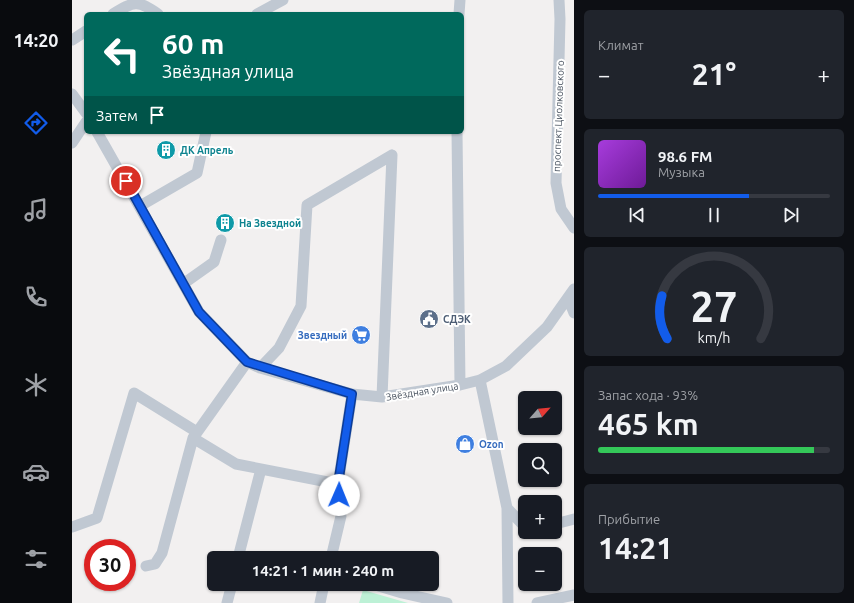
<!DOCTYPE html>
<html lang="ru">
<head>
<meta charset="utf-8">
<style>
  body { margin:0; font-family:Ubuntu,sans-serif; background:#20242c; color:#f1f3f6; height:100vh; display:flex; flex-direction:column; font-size:15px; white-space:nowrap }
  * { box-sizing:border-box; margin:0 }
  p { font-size:13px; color:#9ea1a6 }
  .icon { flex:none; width:22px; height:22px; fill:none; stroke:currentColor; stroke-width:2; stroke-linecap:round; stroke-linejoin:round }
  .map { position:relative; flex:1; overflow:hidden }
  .drawer { display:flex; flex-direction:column; gap:10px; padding:10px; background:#0d0f14; width:280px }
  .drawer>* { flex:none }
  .hud { position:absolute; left:12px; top:12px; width:380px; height:122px; border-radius:6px; box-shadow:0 1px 3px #0004; background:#00695c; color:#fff; overflow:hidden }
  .needle { width:26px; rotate:63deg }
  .tools { position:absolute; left:446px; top:391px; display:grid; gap:8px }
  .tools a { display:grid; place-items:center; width:44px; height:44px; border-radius:6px; background:#171b24; box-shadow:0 1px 3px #0004; font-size:20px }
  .speed { position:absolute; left:12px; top:539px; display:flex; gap:8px; font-size:20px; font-weight:700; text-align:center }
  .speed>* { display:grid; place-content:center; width:52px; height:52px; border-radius:50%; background:#171b24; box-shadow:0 1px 3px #0004; line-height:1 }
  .speed .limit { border:6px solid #d22; background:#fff; color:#111 }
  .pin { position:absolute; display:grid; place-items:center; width:34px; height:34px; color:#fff; margin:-17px; border:2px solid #fff; border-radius:50%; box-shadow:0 1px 4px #0007 }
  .me { position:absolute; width:44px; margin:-22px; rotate:1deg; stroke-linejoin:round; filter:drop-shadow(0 0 3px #0008) }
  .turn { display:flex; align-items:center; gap:14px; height:84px; padding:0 12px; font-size:18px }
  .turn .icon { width:52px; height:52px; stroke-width:2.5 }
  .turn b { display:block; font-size:28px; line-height:34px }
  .then { display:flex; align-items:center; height:38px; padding:0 12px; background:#0003; gap:8px; font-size:15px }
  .big { font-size:30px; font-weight:600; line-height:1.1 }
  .drawer .widget { flex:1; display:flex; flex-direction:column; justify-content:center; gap:6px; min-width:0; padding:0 14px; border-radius:6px; background:#20242c }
  .drawer .dial { align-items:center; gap:0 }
  .dial svg { height:104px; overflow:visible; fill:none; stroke:#363941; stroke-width:7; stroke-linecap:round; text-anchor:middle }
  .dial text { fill:#f1f3f6; stroke:none }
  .song { display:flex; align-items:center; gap:12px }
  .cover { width:48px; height:48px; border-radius:6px; background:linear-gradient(135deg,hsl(280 70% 55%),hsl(280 70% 35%)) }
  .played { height:4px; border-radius:2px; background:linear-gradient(90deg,#125cea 65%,#363941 65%) }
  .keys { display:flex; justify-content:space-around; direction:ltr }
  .heat { display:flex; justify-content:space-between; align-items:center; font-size:22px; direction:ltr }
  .charge { height:6px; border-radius:3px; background:linear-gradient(90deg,#34c759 93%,#363941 0) }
  .trip { position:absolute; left:135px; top:551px; width:232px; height:40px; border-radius:6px; background:#171b24; box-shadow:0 1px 3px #0004; font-weight:600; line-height:40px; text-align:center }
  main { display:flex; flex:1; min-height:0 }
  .dock { display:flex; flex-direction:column; width:72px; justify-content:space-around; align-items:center; background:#090b0e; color:#9ea1a6 }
  .dock .icon { width:28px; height:28px }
  .dock .current { color:#125cea }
  .dock b { font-size:18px; color:#f1f3f6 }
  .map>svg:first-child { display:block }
  .green { fill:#bdf1d6 }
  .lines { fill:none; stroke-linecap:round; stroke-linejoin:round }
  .minor { stroke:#c0c8d2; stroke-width:11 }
  .route-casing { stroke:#0c3c98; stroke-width:10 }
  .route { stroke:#125cea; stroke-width:7 }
  .labels { text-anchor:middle; stroke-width:4; stroke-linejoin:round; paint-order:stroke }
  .street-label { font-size:10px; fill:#47515e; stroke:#fff }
  .culture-label { font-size:10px; font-weight:bold; fill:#0d838f; stroke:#fff; text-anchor:start }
  .service-label { font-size:10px; font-weight:bold; fill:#4e5e75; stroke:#fff; text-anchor:start }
  .shop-label { font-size:10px; font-weight:bold; fill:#366cbe; stroke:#fff; text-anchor:end }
</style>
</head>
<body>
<main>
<nav class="dock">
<b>14:20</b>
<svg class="icon current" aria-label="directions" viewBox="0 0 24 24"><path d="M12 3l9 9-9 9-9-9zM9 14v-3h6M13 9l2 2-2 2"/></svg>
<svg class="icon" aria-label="music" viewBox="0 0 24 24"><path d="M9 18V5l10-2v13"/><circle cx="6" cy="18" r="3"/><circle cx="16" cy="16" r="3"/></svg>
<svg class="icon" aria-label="phone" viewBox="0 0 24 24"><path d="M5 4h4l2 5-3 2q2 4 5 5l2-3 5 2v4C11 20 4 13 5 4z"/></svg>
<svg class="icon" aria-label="climate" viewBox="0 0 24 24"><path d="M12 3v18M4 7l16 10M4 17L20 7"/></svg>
<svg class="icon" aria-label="car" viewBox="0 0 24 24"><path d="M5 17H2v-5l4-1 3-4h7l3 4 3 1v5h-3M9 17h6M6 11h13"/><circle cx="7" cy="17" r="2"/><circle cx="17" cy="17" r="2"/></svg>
<svg class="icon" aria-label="filters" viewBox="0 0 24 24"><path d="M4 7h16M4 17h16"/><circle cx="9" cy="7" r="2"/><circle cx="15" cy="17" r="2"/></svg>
</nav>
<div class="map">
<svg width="502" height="603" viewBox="0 0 502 603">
  <rect width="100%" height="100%" fill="#f2f0f0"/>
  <path class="green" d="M291,590L336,603H287Z"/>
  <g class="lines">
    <path class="minor" d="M487,0L488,19L484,183L489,209L502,228
      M41,14C62,1 66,0 86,14
      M185,14L211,0
      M387,14L388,0
      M0,40L14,31
      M0,94L14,113
      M25,132L127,312L175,362L188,368L280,394L310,397L388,385L408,380L434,366L475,327L502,289
      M385,132L388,385
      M0,143L14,122
      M68,206L125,173L134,132
      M111,284L142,262L149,240
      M502,298H496L502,313
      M188,368L207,348L229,306L235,205L320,155
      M408,380L435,508L453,527
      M310,397L320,155
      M121,438L164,464L266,484
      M435,508L436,603
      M483,524L502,519
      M0,527L25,518L62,393L125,432
      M166,558L189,469
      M259,558L269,516L266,484L280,394
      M74,566L83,564L90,553L121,438L175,362
      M300,584L330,593L375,603
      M155,603L160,584
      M248,603L252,584
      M465,603L502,595"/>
  </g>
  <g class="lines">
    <defs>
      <path id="route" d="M54,181L127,312L175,362L280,394L266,484L267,495"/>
    </defs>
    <use href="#route" class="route-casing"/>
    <use href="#route" class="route"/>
  </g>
  <defs>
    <symbol id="building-disc" viewBox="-11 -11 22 22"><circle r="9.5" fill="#0f9aa8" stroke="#fff"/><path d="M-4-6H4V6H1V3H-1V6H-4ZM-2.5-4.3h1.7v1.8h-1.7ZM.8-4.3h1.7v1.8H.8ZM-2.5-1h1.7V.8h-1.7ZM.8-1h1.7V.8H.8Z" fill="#fff"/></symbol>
    <symbol id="civic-disc" viewBox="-11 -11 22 22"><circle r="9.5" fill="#5c6f8a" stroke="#fff"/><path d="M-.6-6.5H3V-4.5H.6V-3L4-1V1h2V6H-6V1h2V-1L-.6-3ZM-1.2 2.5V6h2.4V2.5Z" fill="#fff"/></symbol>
    <symbol id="supermarket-disc" viewBox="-11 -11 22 22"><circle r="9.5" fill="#3f7fe0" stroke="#fff"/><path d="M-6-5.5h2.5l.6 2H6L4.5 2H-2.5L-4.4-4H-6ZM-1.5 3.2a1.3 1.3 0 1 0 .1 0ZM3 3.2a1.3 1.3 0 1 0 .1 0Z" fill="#fff"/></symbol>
    <symbol id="shop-disc" viewBox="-11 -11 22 22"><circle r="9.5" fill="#3f7fe0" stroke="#fff"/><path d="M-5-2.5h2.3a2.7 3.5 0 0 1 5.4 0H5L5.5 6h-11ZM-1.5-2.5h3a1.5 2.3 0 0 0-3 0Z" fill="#fff"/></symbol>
  </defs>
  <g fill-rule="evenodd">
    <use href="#building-disc" x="83" y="139" width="22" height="22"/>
    <use href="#building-disc" x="142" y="212" width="22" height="22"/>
    <use href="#civic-disc" x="346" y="308" width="22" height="22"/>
    <use href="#supermarket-disc" x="278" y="324" width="22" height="22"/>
    <use href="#shop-disc" x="382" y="433" width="22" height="22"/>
  </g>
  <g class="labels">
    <g class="street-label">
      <text transform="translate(486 116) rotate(-88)" y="4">проспект Циолковского</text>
      <text transform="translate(350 391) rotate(-9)" y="4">Звёздная улица</text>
    </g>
    <g class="culture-label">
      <text x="108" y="154">ДК Апрель</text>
      <text x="167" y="227">На Звездной</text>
    </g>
    <g class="service-label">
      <text x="371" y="323">СДЭК</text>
    </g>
    <g class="shop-label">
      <text x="275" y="339">Звездный</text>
      <text x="407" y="448" text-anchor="start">Ozon</text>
    </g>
  </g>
</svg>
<div class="tools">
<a><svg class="needle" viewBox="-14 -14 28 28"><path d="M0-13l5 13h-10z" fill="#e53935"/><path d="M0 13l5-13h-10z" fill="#9ea1a6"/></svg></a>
<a><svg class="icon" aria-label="search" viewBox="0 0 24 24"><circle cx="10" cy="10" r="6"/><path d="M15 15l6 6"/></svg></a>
<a>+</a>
<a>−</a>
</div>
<div class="speed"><div class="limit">30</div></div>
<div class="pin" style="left:54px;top:181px;background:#d93025"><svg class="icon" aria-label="arrive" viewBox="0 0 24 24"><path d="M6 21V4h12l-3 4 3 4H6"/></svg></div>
<svg class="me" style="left:267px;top:495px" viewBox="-20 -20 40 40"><circle r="19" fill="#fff"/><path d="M0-13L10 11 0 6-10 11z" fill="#125cea"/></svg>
<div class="trip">14:21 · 1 мин · 240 m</div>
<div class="hud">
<div class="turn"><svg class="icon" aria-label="left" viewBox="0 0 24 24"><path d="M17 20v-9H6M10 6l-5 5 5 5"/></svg><div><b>60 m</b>Звёздная улица</div></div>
<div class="then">Затем<svg class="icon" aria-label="arrive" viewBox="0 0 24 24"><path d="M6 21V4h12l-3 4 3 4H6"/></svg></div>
</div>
</div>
<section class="drawer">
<div class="widget"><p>Климат</p>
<div class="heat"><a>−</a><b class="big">21°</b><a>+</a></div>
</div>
<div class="widget">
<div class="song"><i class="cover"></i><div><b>98.6 FM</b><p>Музыка</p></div></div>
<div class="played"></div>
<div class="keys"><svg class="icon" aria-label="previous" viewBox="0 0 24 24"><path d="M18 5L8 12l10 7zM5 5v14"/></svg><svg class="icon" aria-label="pause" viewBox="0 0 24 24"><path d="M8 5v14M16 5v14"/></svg><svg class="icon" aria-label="next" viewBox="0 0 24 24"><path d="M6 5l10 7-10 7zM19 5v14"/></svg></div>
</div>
<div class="widget dial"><svg viewBox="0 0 100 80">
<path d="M14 69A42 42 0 1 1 86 69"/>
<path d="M14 69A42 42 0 0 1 10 36" stroke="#125cea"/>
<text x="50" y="56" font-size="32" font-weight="700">27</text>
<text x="50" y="72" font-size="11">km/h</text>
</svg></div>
<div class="widget"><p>Запас хода · 93%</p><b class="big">465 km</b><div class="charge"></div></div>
<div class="widget"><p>Прибытие</p><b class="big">14:21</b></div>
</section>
</main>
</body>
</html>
